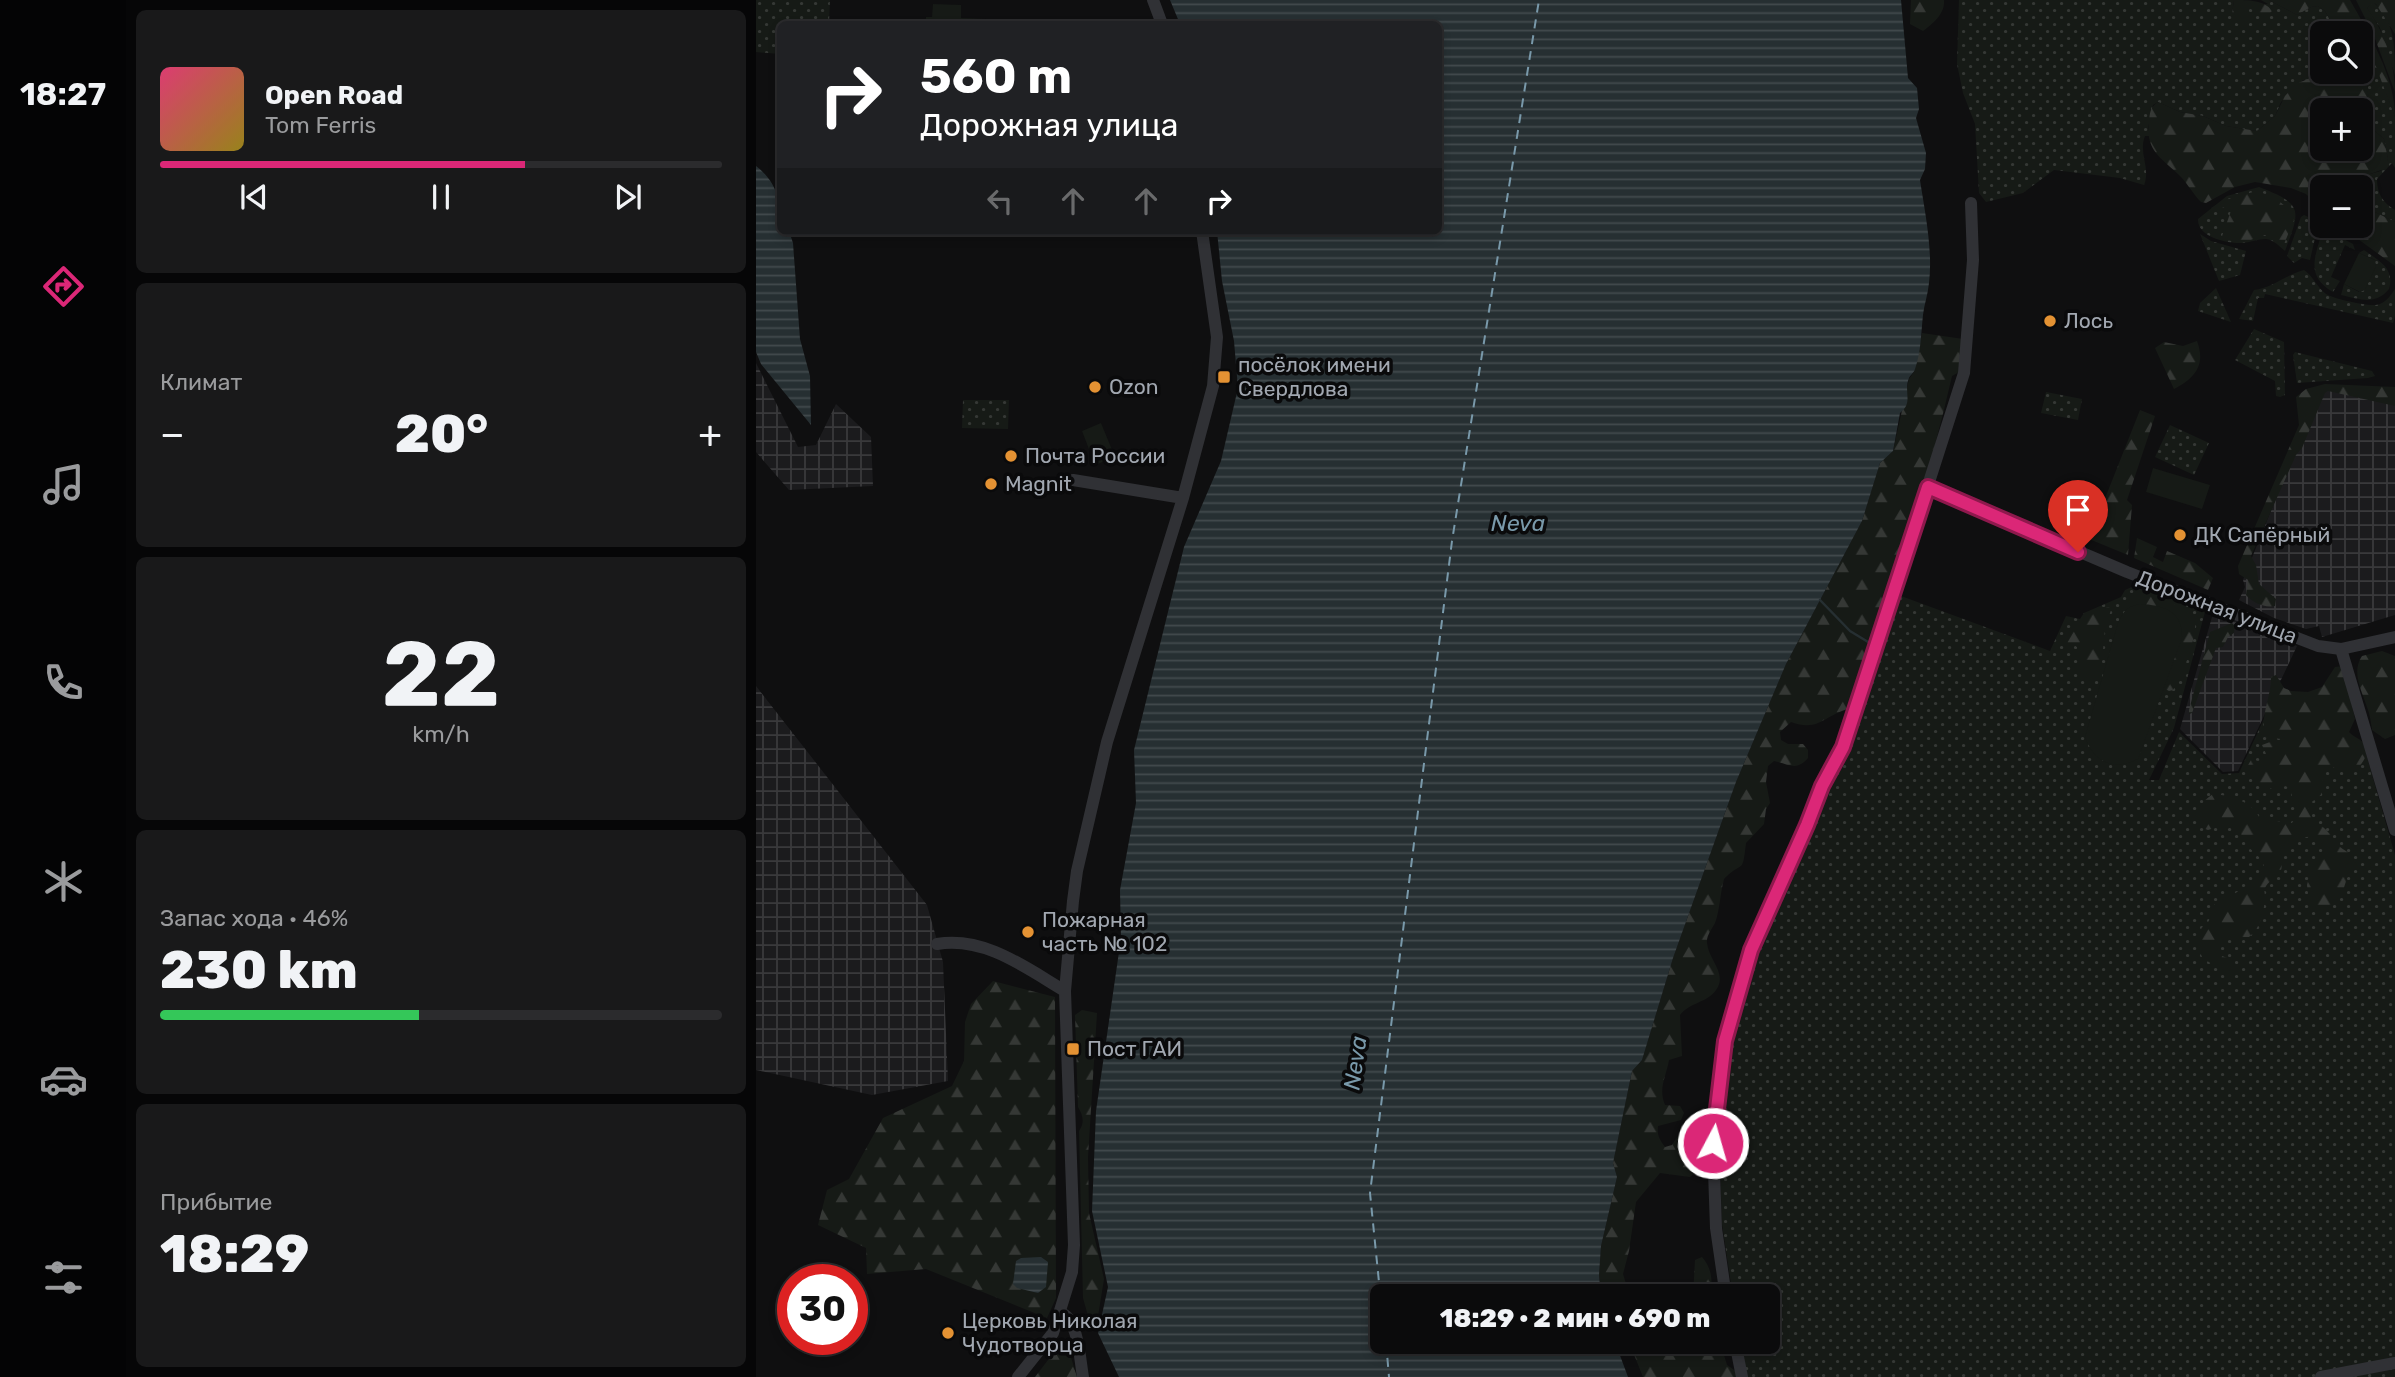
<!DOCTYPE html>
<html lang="ru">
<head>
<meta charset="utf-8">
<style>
  body { margin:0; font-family:Rubik,sans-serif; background:#19191a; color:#f1f3f6; height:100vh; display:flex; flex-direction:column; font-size:26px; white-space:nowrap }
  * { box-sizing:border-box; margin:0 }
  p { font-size:23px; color:#9a9b9d }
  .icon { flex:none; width:38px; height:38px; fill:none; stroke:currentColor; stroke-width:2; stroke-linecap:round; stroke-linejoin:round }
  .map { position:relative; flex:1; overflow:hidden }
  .sheet { display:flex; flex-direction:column; gap:10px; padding:10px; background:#060607; width:630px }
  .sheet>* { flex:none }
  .hud { position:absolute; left:21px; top:21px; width:665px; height:214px; border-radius:10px; box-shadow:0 4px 10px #0003,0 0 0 2px #2b2b2d; background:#202124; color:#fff; overflow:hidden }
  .fabs { position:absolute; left:1554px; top:21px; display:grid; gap:14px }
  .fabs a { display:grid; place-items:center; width:63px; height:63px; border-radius:10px; background:#0b0b0c; box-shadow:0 4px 10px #0003,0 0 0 2px #2b2b2d; font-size:35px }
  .speed { position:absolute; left:21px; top:1264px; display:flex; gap:14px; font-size:35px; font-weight:700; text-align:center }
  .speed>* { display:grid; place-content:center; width:91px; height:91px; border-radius:50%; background:#0b0b0c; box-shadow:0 4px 10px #0003,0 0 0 2px #2b2b2d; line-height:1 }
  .speed .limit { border:10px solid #d22; background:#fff; color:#111 }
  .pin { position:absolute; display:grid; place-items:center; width:60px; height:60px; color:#fff; margin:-72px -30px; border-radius:50% 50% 50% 0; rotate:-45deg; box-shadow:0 0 7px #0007 }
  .pin .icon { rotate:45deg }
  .me { position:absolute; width:77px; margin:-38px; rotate:6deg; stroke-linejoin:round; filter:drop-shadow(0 0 5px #0008) }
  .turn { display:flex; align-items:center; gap:24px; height:147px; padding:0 28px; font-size:32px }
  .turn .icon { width:91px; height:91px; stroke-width:2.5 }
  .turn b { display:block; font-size:49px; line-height:60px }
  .lanes { display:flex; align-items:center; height:66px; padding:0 28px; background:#0003; justify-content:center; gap:35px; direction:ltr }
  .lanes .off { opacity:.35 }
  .big { font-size:52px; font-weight:800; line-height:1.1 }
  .sheet .card { flex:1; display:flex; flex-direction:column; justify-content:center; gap:10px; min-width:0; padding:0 24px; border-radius:10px; background:#19191a }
  .sheet .dial { align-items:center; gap:0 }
  .dial b { font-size:91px; line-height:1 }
  .song { display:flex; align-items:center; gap:21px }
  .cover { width:84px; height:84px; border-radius:10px; background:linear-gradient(135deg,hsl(340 70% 55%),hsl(50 70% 35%)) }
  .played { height:7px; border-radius:4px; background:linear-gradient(90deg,#db2777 65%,#2b2b2d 65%) }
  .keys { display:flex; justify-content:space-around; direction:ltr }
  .heat { display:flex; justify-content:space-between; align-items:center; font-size:38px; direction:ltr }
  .charge { height:10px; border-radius:5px; background:linear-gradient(90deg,#34c759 46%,#2b2b2d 0) }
  .trip { position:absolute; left:614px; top:1284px; width:410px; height:70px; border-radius:10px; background:#0b0b0c; box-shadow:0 4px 10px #0003,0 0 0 2px #2b2b2d; font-weight:800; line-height:70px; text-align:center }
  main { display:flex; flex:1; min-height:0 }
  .tab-bar { display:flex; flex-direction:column; width:126px; justify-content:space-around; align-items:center; background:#040405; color:#9a9b9d }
  .tab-bar .icon { width:49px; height:49px }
  .tab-bar .current { color:#db2777 }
  .tab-bar b { font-size:32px; color:#f1f3f6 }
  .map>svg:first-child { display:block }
  .industrial { fill:url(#industrial-grid) }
  .green { fill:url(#green-dots) }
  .forest { fill:url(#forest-firs); fill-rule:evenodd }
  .pitch { fill:#161a16 }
  .water { fill:url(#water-rules) }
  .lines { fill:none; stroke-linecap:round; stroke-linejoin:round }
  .stream { stroke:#262f32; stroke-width:2.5 }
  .ferry { stroke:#7999aa; stroke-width:2; stroke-dasharray:9 7; stroke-linecap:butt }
  .minor { stroke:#303135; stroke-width:12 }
  .route-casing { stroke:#8e194d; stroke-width:18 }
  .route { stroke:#db2777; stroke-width:12 }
  .poi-dot { fill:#e49233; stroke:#0a0a0b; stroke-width:2.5 }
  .labels { text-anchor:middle; stroke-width:7; stroke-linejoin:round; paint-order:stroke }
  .poi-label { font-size:21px; fill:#a1a7b0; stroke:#0a0a0b; text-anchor:start }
  .street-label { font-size:21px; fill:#a1a7b0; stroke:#0a0a0b }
  .water-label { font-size:23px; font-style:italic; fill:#7999aa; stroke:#0a0a0b }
</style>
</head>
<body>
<main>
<nav class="tab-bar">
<b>18:27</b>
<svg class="icon current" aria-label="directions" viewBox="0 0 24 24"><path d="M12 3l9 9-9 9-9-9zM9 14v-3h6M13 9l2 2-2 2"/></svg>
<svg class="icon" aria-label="music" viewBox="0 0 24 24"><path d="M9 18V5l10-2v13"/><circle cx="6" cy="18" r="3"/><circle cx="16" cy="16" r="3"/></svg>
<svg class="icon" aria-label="phone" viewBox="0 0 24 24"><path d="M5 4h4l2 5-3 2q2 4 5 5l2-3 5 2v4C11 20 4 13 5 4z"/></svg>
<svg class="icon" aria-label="climate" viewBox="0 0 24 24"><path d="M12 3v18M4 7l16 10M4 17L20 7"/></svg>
<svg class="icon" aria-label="car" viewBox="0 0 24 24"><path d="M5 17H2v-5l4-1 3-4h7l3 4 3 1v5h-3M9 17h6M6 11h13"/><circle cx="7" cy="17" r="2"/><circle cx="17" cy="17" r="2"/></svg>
<svg class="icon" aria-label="filters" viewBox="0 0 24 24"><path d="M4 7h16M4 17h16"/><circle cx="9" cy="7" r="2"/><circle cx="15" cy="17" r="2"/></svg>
</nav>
<section class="sheet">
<div class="card">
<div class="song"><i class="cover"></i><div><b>Open Road</b><p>Tom Ferris</p></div></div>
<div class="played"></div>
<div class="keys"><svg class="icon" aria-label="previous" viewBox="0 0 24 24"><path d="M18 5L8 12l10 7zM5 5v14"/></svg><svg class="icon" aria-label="pause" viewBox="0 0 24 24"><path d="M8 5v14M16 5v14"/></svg><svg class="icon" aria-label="next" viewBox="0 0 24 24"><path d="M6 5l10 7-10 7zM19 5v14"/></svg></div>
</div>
<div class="card"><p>Климат</p>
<div class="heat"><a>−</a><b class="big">20°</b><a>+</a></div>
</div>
<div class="card dial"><b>22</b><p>km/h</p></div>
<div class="card"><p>Запас хода · 46%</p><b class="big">230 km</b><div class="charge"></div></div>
<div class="card"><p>Прибытие</p><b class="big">18:29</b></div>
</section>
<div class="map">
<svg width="1639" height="1377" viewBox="0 0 1639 1377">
  <defs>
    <pattern id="industrial-grid" width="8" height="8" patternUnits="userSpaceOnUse" patternTransform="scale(1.75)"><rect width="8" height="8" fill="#1b1b1d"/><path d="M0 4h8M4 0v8" fill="none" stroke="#39393b"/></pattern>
    <pattern id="green-dots" width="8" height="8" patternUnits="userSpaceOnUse" patternTransform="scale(1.75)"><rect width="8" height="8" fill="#161a16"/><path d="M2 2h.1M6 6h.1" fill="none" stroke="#353835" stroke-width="1.8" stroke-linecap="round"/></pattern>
    <pattern id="forest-firs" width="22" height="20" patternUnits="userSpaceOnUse" patternTransform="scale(1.75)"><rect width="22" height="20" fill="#161a16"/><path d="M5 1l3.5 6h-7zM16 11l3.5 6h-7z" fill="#353835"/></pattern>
    <pattern id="water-rules" width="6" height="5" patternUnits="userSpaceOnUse" patternTransform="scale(1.75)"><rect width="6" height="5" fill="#262f32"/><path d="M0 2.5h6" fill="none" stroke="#424a4d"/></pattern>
  </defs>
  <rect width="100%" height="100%" fill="#0f0f10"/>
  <path class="industrial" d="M0,363L42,447L60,445L80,404L115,437L117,486L33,490L0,452Z
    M1565,387L1639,399V615L1566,637L1563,626L1550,629L1518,618L1483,600L1489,587L1487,580Z
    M1458,610L1541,646L1482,771L1467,772L1424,729Z
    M0,686L171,905L187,962L192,1081L116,1095L0,1070Z"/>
  <path class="green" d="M0,0H74L73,24H24V54L0,52Z
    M1203,0H1478L1476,14L1492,5L1512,4L1505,0H1513L1541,15L1555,7L1562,6L1569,11L1578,27L1575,33H1566V37L1561,39L1566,53V72H1577V75L1570,78L1547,80L1525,102L1519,116L1501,131L1470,126L1447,116L1424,112L1402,102L1397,105L1392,128L1394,136H1389C1382,153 1395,168 1388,185L1364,178L1298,170L1267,193L1230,202L1223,193L1219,124L1207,93L1201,64Z
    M1617,2C1639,20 1639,48 1639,75L1624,28L1611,8Z
    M1611,39L1639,117V168L1636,163L1621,179C1621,194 1627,203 1639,210V222L1605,205V192L1610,194L1615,181L1614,174L1625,171L1632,159L1628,139L1610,123L1607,114L1608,98L1612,91L1609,55Z
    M1503,187C1547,204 1545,209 1529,251C1523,246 1518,240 1510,239C1502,239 1495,242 1487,243C1473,244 1441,238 1442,219L1471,196Z
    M1548,215L1561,221L1562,225L1554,260L1546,258L1538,263L1531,256L1545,217Z
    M1567,228L1597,244L1599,250L1589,245L1575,277L1584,281L1577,292C1548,275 1560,256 1567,228Z
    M1444,234L1455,241L1490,251L1484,275L1463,281Z
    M1608,250C1623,261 1639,268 1633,289C1619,306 1604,299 1585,295L1588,284L1603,292L1619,260L1603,253Z
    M1548,270C1557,276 1561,287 1570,294C1578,299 1616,308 1624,304C1631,301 1635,295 1639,289V316L1637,323L1509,294L1508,298H1502L1497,321L1483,319L1498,290C1517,288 1529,275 1548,270Z
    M1460,288L1475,322L1442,311L1444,303Z
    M1498,329L1528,342L1529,395L1524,397L1520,396L1519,381L1479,360Z
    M1539,352L1616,371L1619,376L1612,378L1541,383L1537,355Z
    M1290,392L1326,399L1322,420L1285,413Z
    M207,400H253L252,429L206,428Z
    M1414,425L1453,443L1438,475L1399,457Z
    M1387,582L1450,608L1418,728L1393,780H1403L1423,732L1466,774L1483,773L1512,710L1608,747L1639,855V1377H991L985,1342H1012V1297H977L966,1224L963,1141L975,1041L1001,951L1098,722L1145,596L1294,651L1310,616L1324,619L1328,613L1365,597L1369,590Z"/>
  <path class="forest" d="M1155,0H1188C1189,14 1177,23 1167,31L1154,24Z
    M1478,0C1492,0 1509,0 1516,11L1511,16H1503L1492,6L1490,19L1485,25L1478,22L1476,14Z
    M1513,0H1594C1613,34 1639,76 1639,117L1610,40L1609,55L1612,91L1607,111L1610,123L1628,139L1632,159L1628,169L1614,174L1616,185L1614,193L1605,192V187H1566V210L1550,194L1535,188L1499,182L1479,187L1450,203L1445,202C1437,194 1432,184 1424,176C1406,158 1389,152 1393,121C1394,113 1394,107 1402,102L1424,112L1447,116L1470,126L1501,131L1519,116L1529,96L1540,84L1554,78H1570L1577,75V72H1605V33H1575L1578,27L1569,11L1562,6L1555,7L1541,15ZM1566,110H1605V149H1566Z
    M1600,0H1639V34L1620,4L1617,3L1611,8C1628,31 1639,63 1639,92L1618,36Z
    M1497,192C1514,192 1532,204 1538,220L1528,244L1509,235L1486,243L1465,239L1475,211L1472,206L1457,211L1455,208L1469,200Z
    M1605,205L1639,222V266L1584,226H1605Z
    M1166,333L1207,339L1203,372L1196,376C1170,489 1134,601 1092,709C1067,716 1063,732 1035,722L1024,732L1025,740L1032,744H1047L1052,750V758C1040,772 1033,764 1018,761L1012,766L1010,782L1014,803L1010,809L1008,824L990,843C986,876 988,859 968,879C964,893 964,910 959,923C956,929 950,936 951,943C952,959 972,974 960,990C951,1003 934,1002 924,1015L926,1056L913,1060C910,1077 902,1088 909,1105L924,1106L928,1113L925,1120L902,1126C901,1135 903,1139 909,1147L916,1145C922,1135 929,1127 940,1124L945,1131L952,1162L934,1177L904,1173L880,1202L873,1251L867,1274L874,1297H846L843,1275L845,1246L861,1177L857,1163L876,1071L886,1060L917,958L980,782L1030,664L1106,521L1124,463L1137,451L1153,379L1158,372Z
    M1441,341C1450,365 1439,378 1418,389L1399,348L1408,342L1427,346Z
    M1569,384L1639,387V406L1572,391L1569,393L1546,448L1540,455L1495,556L1500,565L1503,584L1520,599L1519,606C1508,608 1497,603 1490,595L1492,580L1483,574L1482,566L1543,425L1540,397L1550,389Z
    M1384,410L1399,416L1371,500L1376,505L1372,555L1333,539Z
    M1381,538L1401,547L1397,557L1407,562L1411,551L1439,563L1457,578L1452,590L1378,558Z
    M1382,590L1406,594L1421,606L1439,615C1442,636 1428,672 1417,690L1413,691L1406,687L1370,604L1372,597Z
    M1346,607H1353L1355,610L1349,628L1345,672L1338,678L1330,679L1325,673L1321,647L1318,645L1311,647L1306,641L1310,634L1321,629C1327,616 1333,613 1346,607Z
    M1476,623L1479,626L1478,633L1472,637L1467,647L1460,648L1436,713L1433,714V710L1454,632Z
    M1626,651L1639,656V735L1629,739L1616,730C1615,723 1614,714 1611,707C1606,691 1595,672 1606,656Z
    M1587,666L1599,719L1593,732C1598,738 1607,739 1610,747C1614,756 1601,773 1591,772C1586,772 1579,768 1574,766L1568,770L1565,795L1553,804C1550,821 1565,822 1574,834C1579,841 1573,836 1580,843C1589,853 1599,852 1599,868L1593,872C1586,892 1586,906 1562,912L1554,909L1551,885L1555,870L1567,850L1564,842L1558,836C1547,837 1528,841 1525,854C1524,859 1527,865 1525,870C1523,878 1514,879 1510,886C1507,892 1509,891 1509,897C1508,911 1505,928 1493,937C1478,937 1471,931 1461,947L1464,955L1478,961L1481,968L1478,976C1470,975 1454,963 1446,957C1440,942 1439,931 1453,921C1457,894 1466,902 1483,891C1493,884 1501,876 1508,866C1503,852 1495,853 1489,842C1484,833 1484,828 1474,823L1452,830L1444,827C1442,811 1442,804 1457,794C1473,795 1498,802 1504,819L1536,823L1542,813L1533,787L1529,786L1518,790L1501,782L1491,775V767L1495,760L1511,762L1512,758L1506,745L1514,742L1525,746L1527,743L1525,739L1509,737C1504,715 1515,698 1515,677L1520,675L1528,688L1535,691L1552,692L1566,687L1579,667Z
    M237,981L299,997L300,1298L291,1318L170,1269L111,1274L110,1248L62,1225L71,1190L93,1179L127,1118L196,1086L208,1061L209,1022L215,1004Z
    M326,1010L341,1013L332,1157L333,1213L348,1279L342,1316L337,1320L333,1319L327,1298L323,1131C329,1123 327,1115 322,1107L319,1015Z
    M946,1257C957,1270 956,1281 955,1297H937L939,1260Z
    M873,1342H964L971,1365L981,1372L982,1377H887Z
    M302,1347L313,1351L321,1377H279Z"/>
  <path class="pitch" d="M177,4L205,5V18L230,19V24H169L170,17H176Z
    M1603,253L1619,260L1620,266L1609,290L1604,292L1588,284Z
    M345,423L359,457L339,465L326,431Z
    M1397,468L1454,485L1446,509L1390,492Z
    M1384,604C1407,605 1427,611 1426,638L1382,759C1358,771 1338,763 1329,737L1362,623C1368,611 1370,607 1384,604Z"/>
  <path class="water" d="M414,0H1145L1152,78L1161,88L1163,109L1160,118L1170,153L1169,169L1164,180C1169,213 1177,250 1173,283C1172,294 1168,305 1167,315C1165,333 1165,352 1159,369C1158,373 1154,375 1153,378C1147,392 1158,402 1144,413L1137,451L1124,463L1106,521L1030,664L980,782L917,958L886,1060L876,1071L857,1163L861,1177L845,1246L843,1275L845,1297H626V1342H859L872,1377H363L342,1333L352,1287L336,1211L340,1111L365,938L364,890L380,803L378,750L428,547L465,461L482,388L478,341L466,281L461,231H682V24H424Z
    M0,166C23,184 24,202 24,231H33L37,243L44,339L54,376L55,425L5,364L0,352Z
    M285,1257L292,1262L290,1287L282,1293L261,1288L257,1284L260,1261L265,1258Z"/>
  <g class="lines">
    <path class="stream" d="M1064,600L1094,631L1117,645"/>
    <path class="ferry" d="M626,1312L614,1193L696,541L783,0
      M630,1342L633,1377"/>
    <path class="minor" d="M397,0L406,24
      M317,480L427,498
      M1172,487L1371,572L1562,646L1585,649L1639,637
      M1585,649L1639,830
      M181,944C229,936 270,968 309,991
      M970,1297L960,1228L957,1143L969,1042L995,950L1051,825L1066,786L1088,747L1208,373L1217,260L1215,203
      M305,1313C322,1318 324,1360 327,1377
      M979,1342L986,1377
      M262,1377L297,1333L316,1272L318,1245L309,991L317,901L321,871L351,742L427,498L457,386L461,337L446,231
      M1565,1377L1639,1363"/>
  </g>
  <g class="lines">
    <defs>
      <path id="route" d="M957,1143L969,1041L995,950L1051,825L1066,786L1087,747L1172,487L1322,552"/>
    </defs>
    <use href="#route" class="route-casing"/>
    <use href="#route" class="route"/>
  </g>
  <g class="poi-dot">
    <circle cx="1294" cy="321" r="7"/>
    <rect x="461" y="370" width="14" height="14" rx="3.5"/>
    <circle cx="339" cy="387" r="7"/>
    <circle cx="255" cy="456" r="7"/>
    <circle cx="235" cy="484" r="7"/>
    <circle cx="1424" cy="535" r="7"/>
    <circle cx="272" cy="932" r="7"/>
    <rect x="310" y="1042" width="14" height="14" rx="3.5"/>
    <circle cx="192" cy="1333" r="7"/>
  </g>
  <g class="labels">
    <g class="poi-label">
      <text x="1308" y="328">Лось</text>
      <text x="482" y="372">посёлок имени<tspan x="482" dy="24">Свердлова</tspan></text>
      <text x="353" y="394">Ozon</text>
      <text x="269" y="463">Почта России</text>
      <text x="249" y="491">Magnit</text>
      <text x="1438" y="542">ДК Сапёрный</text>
      <text x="286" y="927">Пожарная<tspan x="286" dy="24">часть № 102</tspan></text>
      <text x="331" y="1056">Пост ГАИ</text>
      <text x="206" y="1328">Церковь Николая<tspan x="206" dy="24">Чудотворца</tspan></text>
    </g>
    <g class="street-label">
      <text transform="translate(1461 607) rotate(21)" y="7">Дорожная улица</text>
    </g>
    <g class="water-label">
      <text x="762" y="531">Neva</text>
      <text transform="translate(599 1063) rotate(-82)" y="8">Neva</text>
    </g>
  </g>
</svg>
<div class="fabs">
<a><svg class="icon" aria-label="search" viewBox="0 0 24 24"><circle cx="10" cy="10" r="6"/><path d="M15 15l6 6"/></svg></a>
<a>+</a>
<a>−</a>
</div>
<div class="speed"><div class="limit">30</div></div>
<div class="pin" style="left:1322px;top:552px;background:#d93025"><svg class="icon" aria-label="arrive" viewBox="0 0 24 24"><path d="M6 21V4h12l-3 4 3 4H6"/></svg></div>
<svg class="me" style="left:957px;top:1143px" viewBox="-20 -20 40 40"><circle r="17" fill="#db2777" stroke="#fff" stroke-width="3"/><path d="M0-11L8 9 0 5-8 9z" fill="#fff"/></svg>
<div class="trip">18:29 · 2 мин · 690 m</div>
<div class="hud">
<div class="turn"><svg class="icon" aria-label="right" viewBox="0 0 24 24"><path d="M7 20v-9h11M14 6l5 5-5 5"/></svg><div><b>560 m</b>Дорожная улица</div></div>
<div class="lanes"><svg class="icon off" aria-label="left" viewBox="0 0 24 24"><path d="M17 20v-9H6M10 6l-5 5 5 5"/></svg><svg class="icon off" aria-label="ahead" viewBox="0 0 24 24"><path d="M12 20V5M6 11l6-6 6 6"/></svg><svg class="icon off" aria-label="ahead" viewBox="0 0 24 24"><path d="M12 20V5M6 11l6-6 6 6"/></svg><svg class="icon" aria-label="right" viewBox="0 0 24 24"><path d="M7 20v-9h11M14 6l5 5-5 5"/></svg></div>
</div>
</div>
</main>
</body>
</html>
